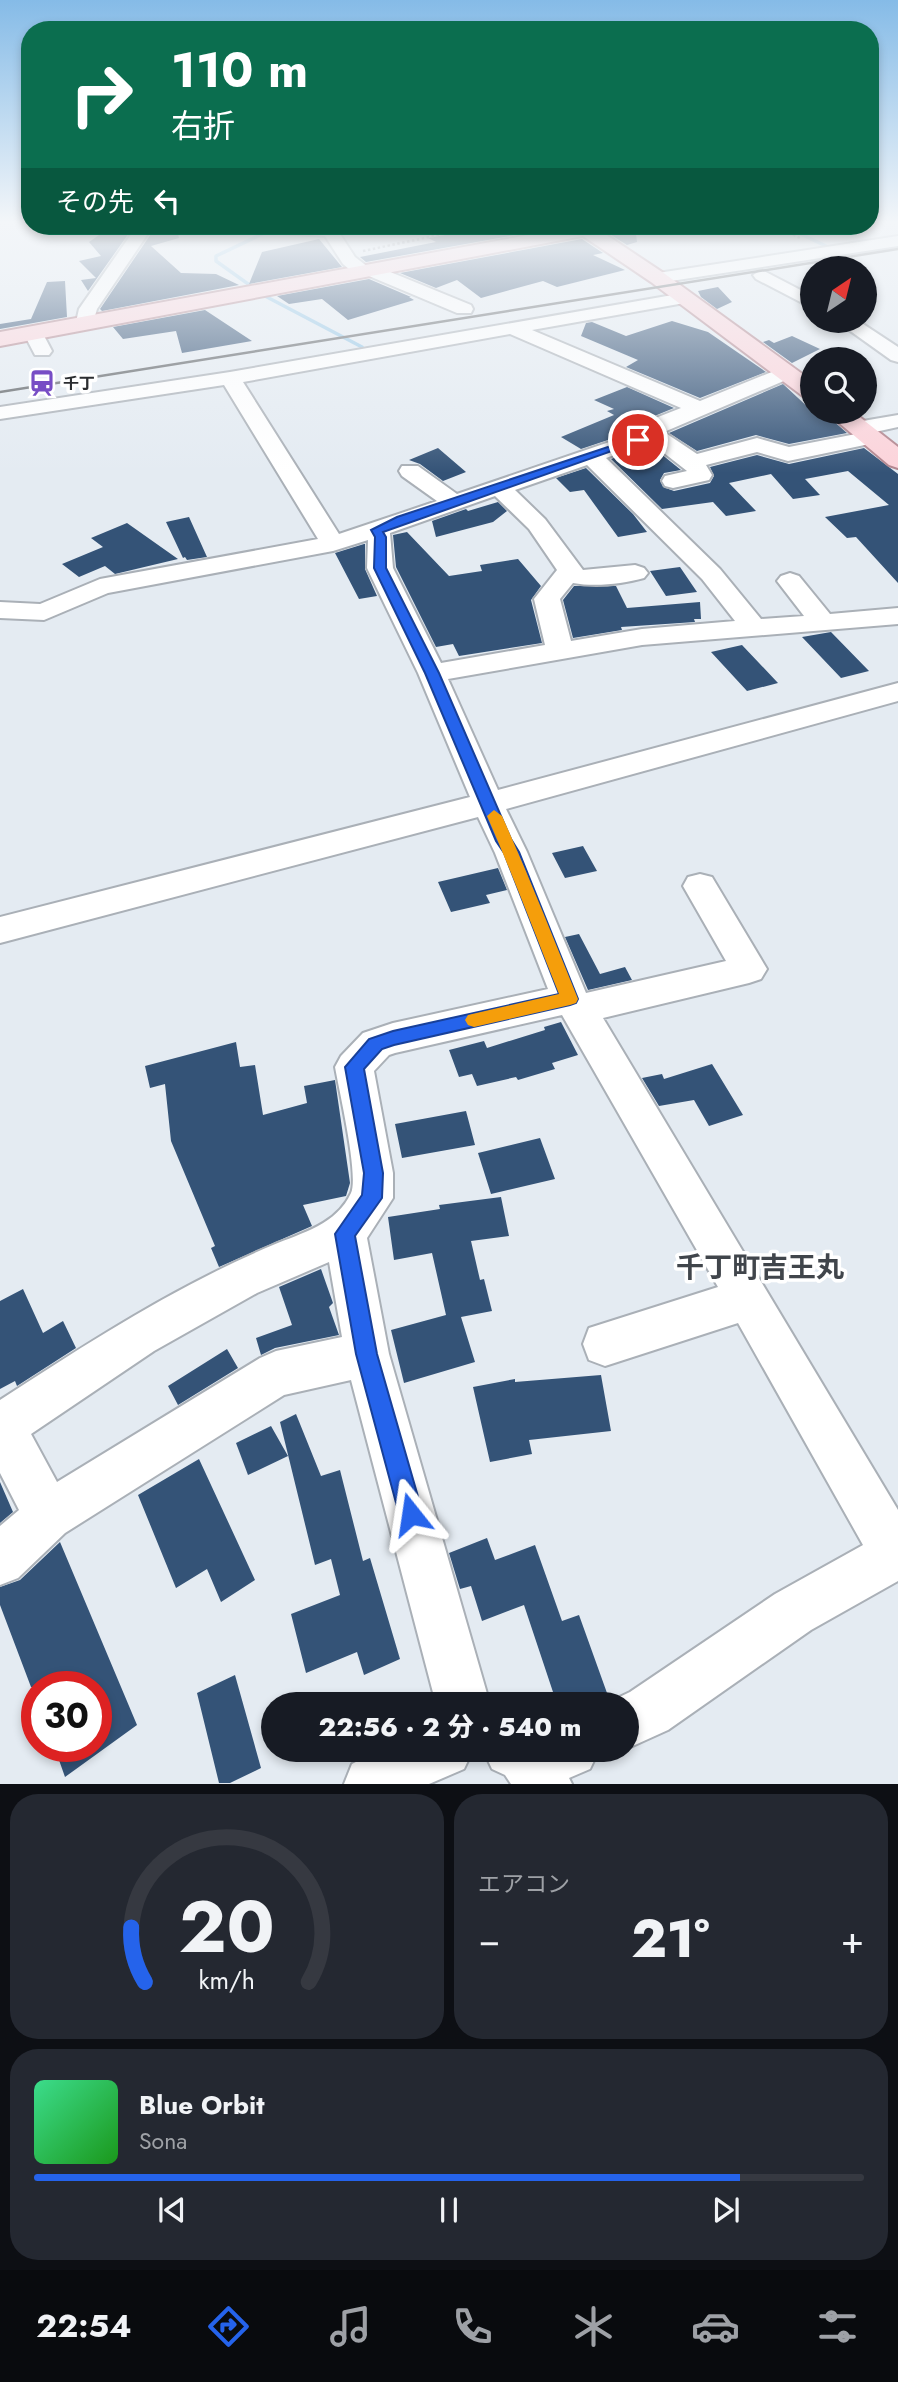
<!DOCTYPE html>
<html lang="ja">
<head>
<meta charset="utf-8">
<style>
  body { margin:0; font-family:Jost,"Noto Sans JP",sans-serif; background:#242831; color:#f1f3f6; height:100vh; display:flex; flex-direction:column; font-size:26px; white-space:nowrap }
  * { box-sizing:border-box; margin:0 }
  p { font-size:23px; color:#9ea1a6 }
  .icon { flex:none; width:38px; height:38px; fill:none; stroke:currentColor; stroke-width:2; stroke-linecap:round; stroke-linejoin:round }
  .map { position:relative; height:1784px; overflow:hidden }
  .details { display:flex; flex-direction:column; gap:10px; padding:10px; background:#0d0f14; flex:1 }
  .details>* { flex:none }
  .guide { position:absolute; left:21px; top:21px; width:858px; height:214px; border-radius:28px; box-shadow:0 4px 10px #0003; background:#0b6e4f; color:#fff; overflow:hidden }
  .needle { width:46px; rotate:35deg }
  .buttons { position:absolute; left:800px; top:256px; display:grid; gap:14px }
  .buttons a { display:grid; place-items:center; width:77px; height:77px; border-radius:50%; background:#171b24; box-shadow:0 4px 10px #0003; font-size:35px }
  .speed { position:absolute; left:21px; top:1671px; display:flex; gap:14px; font-size:35px; font-weight:700; text-align:center }
  .speed>* { display:grid; place-content:center; width:91px; height:91px; border-radius:50%; background:#171b24; box-shadow:0 4px 10px #0003; line-height:1 }
  .speed .limit { border:10px solid #d22; background:#fff; color:#111 }
  .pin { position:absolute; display:grid; place-items:center; width:60px; height:60px; color:#fff; margin:-30px; border:4px solid #fff; border-radius:50%; box-shadow:0 2px 7px #0007 }
  .me { position:absolute; width:77px; margin:-38px; rotate:345deg; stroke-linejoin:round; filter:drop-shadow(0 0 5px #0008) }
  .turn { display:flex; align-items:center; gap:24px; height:147px; padding:0 35px; font-size:32px }
  .turn .icon { width:91px; height:91px; stroke-width:2.5 }
  .turn b { display:block; font-size:49px; line-height:60px }
  .then { display:flex; align-items:center; height:66px; padding:0 35px; background:#0003; gap:14px; font-size:26px }
  .big { font-size:52px; font-weight:800; line-height:1.1 }
  .details .widget { flex:1; display:flex; flex-direction:column; justify-content:center; gap:10px; min-width:0; padding:0 24px; border-radius:28px; background:#242831 }
  .details .dial { align-items:center; gap:0 }
  .dial svg { height:182px; overflow:visible; fill:none; stroke:#363941; stroke-width:7; stroke-linecap:round; text-anchor:middle }
  .dial text { fill:#f1f3f6; stroke:none }
  .song { display:flex; align-items:center; gap:21px }
  .cover { width:84px; height:84px; border-radius:10px; background:linear-gradient(135deg,hsl(150 70% 55%),hsl(120 70% 35%)) }
  .played { height:7px; border-radius:4px; background:linear-gradient(90deg,#2563eb 85%,#363941 85%) }
  .keys { display:flex; justify-content:space-around; direction:ltr }
  .heat { display:flex; justify-content:space-between; align-items:center; font-size:38px; direction:ltr }
  .details .tiles { flex:1; display:grid; gap:10px; grid-template-columns:1fr 1fr }
  .widget:last-child { grid-column:span 2 }
  .trip { position:absolute; left:261px; top:1692px; width:378px; height:70px; border-radius:35px; background:#171b24; box-shadow:0 4px 10px #0003; font-weight:800; line-height:70px; text-align:center }
  .tab-bar { display:flex; height:112px; justify-content:space-around; align-items:center; background:#090b0e; color:#9ea1a6 }
  .tab-bar .icon { width:49px; height:49px }
  .tab-bar .on { color:#2563eb }
  .tab-bar b { font-size:32px; color:#f1f3f6 }
  .map>svg:first-child { display:block }
  .lines { fill:none; stroke-linecap:round; stroke-linejoin:round }
  .stream { stroke:#92c5e5; stroke-width:3.5 }
  .building { fill:#345377 }
  .minor-casing { stroke:#aab0b7; stroke-width:4 }
  .major-casing { stroke:#b2858e; stroke-width:4 }
  .path { stroke:#909499; stroke-width:2.5; stroke-dasharray:2.5 2.5; stroke-linecap:butt }
  .minor { fill:#fff; fill-rule:evenodd }
  .major { fill:#fcd3da; fill-rule:evenodd }
  .rail { stroke:#5c6064; stroke-width:2.5 }
  .route { fill:#2563eb; stroke:#184099; stroke-width:2 }
  .slow { fill:#f59e0b }
  .labels { text-anchor:middle; stroke-width:7; stroke-linejoin:round; paint-order:stroke }
  .far-poi-label { font-size:16px; font-weight:bold; fill:#2b2d30; stroke:#fff; text-anchor:start }
  .near-quarter-label { font-size:28px; font-weight:bold; fill:#40454b; stroke:#fff }
</style>
</head>
<body>
<div class="map">
<svg width="898" height="1784" viewBox="0 0 898 1784">
  <rect width="100%" height="100%" fill="#e4ebf2"/>
  <g class="lines">
    <path class="stream" d="M279,226L216,256V261L265,296L362,347
      M784,226L830,248"/>
  </g>
  <path class="building" d="M112,226H134L88,291L81,280L96,278L79,261L101,256L89,242Z
    M163,226H176L179,238L151,246L181,273L216,274L239,285L102,311L100,309L155,228Z
    M496,226H565L366,262L360,257L436,242L428,238Z
    M597,226H635L637,242L627,245Z
    M319,239L342,267L249,284L262,252Z
    M582,239L603,253L593,255L625,270L557,287L543,281L481,298L457,280L436,288L400,273Z
    M369,279L411,297H409L414,300L348,320L322,299L289,304L277,296Z
    M65,281L67,317L0,329V324L31,319L47,282Z
    M718,287L732,302L717,309L701,297L698,291Z
    M205,310L252,341L182,353L176,331L123,339L113,327Z
    M672,321L708,332L766,372L700,398L626,367L638,360L581,336L586,323L592,322L626,336Z
    M792,336L820,349L792,363L763,342L769,340L774,343Z
    M783,384L812,411H822L847,433L789,444L756,435L697,451L669,433Z
    M627,387L674,408L652,417L629,433L581,449L561,437L614,415L607,411L614,409L594,400Z
    M650,445L681,470L664,473L660,480L663,487L674,491L710,483L714,476L710,467L757,455L789,464L864,448L898,474V583L856,537L847,538L825,517L889,505L848,471L805,479L820,495L793,499L771,474L729,483L756,511L726,516L713,502L662,509L611,459Z
    M438,448L466,472L443,481L420,464L409,460Z
    M586,468L633,514L647,532L618,537L584,490L570,492L556,478Z
    M498,502L507,511L493,522L436,537L432,521L466,509L468,511Z
    M189,517L207,557L187,560L185,557L183,558L166,522Z
    M127,523L178,559L115,574L105,566L79,577L62,564L103,547L91,538Z
    M407,532L449,576L482,571L480,565L518,559L541,586L531,600L542,643L459,656L453,644L436,647L396,567L393,535Z
    M364,544H365V569L377,596L359,599L335,553Z
    M680,567L697,592L666,596L650,571Z
    M574,586H616L627,608L700,602L701,619H694L695,622L621,627L622,630L573,638L563,600Z
    M831,632L869,671L841,678L802,637Z
    M742,645L778,683L747,691L711,652Z
    M583,846L597,871L565,878L552,853Z
    M498,868L507,890L486,895L490,903L451,912L438,882Z
    M579,934L600,974L625,967L632,980L588,990L565,937Z
    M561,1022L578,1055L552,1063L555,1069L518,1080L516,1077L477,1086L472,1074L459,1077L449,1050L484,1041L487,1048L545,1030L544,1027Z
    M236,1042L240,1067L255,1065L263,1115L307,1103L304,1086L335,1080L350,1183L346,1196L303,1205L312,1226L219,1267L211,1248L215,1246L171,1141L165,1084L150,1088L145,1066Z
    M712,1064L743,1115L709,1126L694,1100L659,1106L642,1078L662,1074L664,1079Z
    M466,1111L475,1145L402,1158L395,1124Z
    M540,1138L555,1179L491,1194L478,1153Z
    M501,1197L509,1236L471,1241L480,1280L484,1279L492,1311L461,1317L475,1362L404,1383L391,1330L446,1315L432,1253L394,1260L388,1217L440,1209L439,1205Z
    M321,1269L333,1303L329,1307L339,1335L275,1348L261,1355L256,1338L292,1325L279,1287Z
    M23,1289L43,1333L63,1321L76,1348L17,1386L15,1381L0,1389V1301Z
    M227,1349L238,1368L178,1405L168,1386Z
    M601,1375L611,1431L529,1440L532,1454L490,1462L473,1387L515,1379V1382Z
    M296,1414L321,1476L340,1470L363,1561L370,1558L400,1659L364,1675L357,1652L306,1673L291,1614L340,1595L331,1559L315,1565L280,1422Z
    M271,1426L288,1456L248,1475L236,1443Z
    M199,1459L255,1580L221,1602L207,1569L176,1588L138,1495Z
    M0,1482L13,1512L0,1523Z
    M487,1538L495,1560L535,1545L562,1621L579,1615L607,1693L577,1704H557L524,1605L482,1621L471,1586L460,1589L449,1553Z
    M60,1542L137,1725L65,1777L54,1746H96V1687H31L0,1605V1587L20,1580Z
    M235,1675L261,1768L230,1783H219L197,1693Z"/>
  <g class="lines">
    <defs>
      <path id="minor" d="M137,226H153L97,309L92,326H78L76,322L79,309Z
        M283,226L336,228L355,257L368,267H378L471,305L473,309L471,313H457L369,276H357L343,264L325,236L280,233L278,230Z
        M898,236V246L658,283L649,278L658,273Z
        M762,270L812,296V308L756,279L753,275Z
        M684,293L690,294L693,298L690,302L532,330L700,401L779,369H793L796,373L793,377L664,432L697,454L757,438L789,447L856,434L848,428L851,423L898,415V427L875,432L882,437L879,442L788,461L757,452L706,465L712,475L709,480L673,488L665,486L662,481L665,476L687,471L650,442L606,458L720,569L761,619L804,616L777,581L781,576L790,573L799,576L830,614L898,608V624L642,645L448,679L498,790L898,683V701L506,809L527,852L586,993L726,961L683,886L688,877L700,874L712,877L767,969L761,979L749,983L603,1018L898,1510V1581L811,1630L668,1730L626,1749V1704L607,1703L630,1692L775,1594L863,1545L738,1323L605,1366L589,1360L583,1344L589,1328L718,1287L562,1015L395,1053L389,1055L374,1071L393,1173V1198L367,1238L389,1354L490,1704H436L351,1380L284,1395L65,1533L18,1578L0,1585V1526L19,1510L0,1473V1400C89,1342 176,1286 273,1245C302,1233 337,1224 351,1193C359,1176 339,1090 335,1067L341,1056L363,1033L393,1023L548,989L495,853L478,817L0,943V917L470,797L418,673L367,568L368,540L333,551L108,593L44,620L0,618V602L40,604L100,579L318,539L224,385L0,419V407L230,372ZM510,334L681,408L653,419L630,435L457,494L418,466H402L399,471L402,476L437,501L339,534L243,382ZM587,465L702,579L735,621L642,629L571,641L560,599L573,583C595,587 622,584 644,578L648,573L644,568L635,565L583,570L545,519L515,490ZM495,496L529,529L557,570L534,599L545,645L441,663L393,568L390,533ZM329,1262L342,1337L276,1351L260,1358L57,1482L31,1434L154,1351L257,1293Z
        M835,320H857L898,347V362L891,360Z
        M34,328L41,330L52,351L49,355H35L24,334Z
        M379,1750H473L464,1769L429,1784H344L352,1764Z
        M483,1750H599L590,1769L569,1778L572,1784H511L505,1775L492,1769Z"/>
      <path id="major" d="M578,226H593L665,274L812,381V399L804,397L651,282L583,236L0,346V332Z
        M825,411H852L898,447V468L889,465Z"/>
    </defs>
    <use href="#minor" class="minor-casing"/>
    <use href="#major" class="major-casing"/>
    <path class="path" d="M775,226L802,239
      M363,251L458,231L453,226"/>
    <use href="#minor" class="minor"/>
    <use href="#major" class="major"/>
    <path class="rail" d="M0,392L898,249"/>
  </g>
  <linearGradient id="sky" x2="0" y2="1"><stop stop-color="#85bbe7"/><stop offset="0.47" stop-color="#f3f6f9"/><stop offset="1" stop-color="#f3f6f9" stop-opacity="0"/></linearGradient>
  <rect width="898" height="473" fill="url(#sky)"/>
  <path class="route" d="M635,438L643,440L383,532L386,537V568L439,673L511,839L519,852L578,999L576,1003L570,1005L394,1045L382,1049L364,1069L383,1173L382,1198L355,1236L377,1354L423,1514L419,1523L411,1526L403,1523L399,1514L356,1354L335,1234L362,1195L364,1173L345,1067L369,1039L393,1031L559,994L504,853L496,841L425,673L374,568L375,537L371,530L397,517Z"/>
  <path class="slow" d="M494,810L502,816C529,876 553,937 578,999L576,1003L570,1005L474,1027L468,1025L465,1020L468,1015L559,994C535,934 513,875 487,816Z"/>
  <defs>
    <symbol id="station-bare" viewBox="-9 -9 18 18"><path d="M-3-6H3Q5-6 5-4V2Q5 4 3 4L4.5 6H3L1.5 4h-3L-3 6H-4.5L-3 4Q-5 4-5 2V-4Q-5-6-3-6ZM-3.5-4v3h7v-3ZM-3.5 1v1.5H-2V1ZM2 1v1.5H3.5V1Z" fill="#774dc5" stroke="#fff" stroke-width="2.5" paint-order="stroke"/></symbol>
  </defs>
  <g fill-rule="evenodd">
    <use href="#station-bare" x="23" y="364" width="38" height="38"/>
  </g>
  <g class="labels">
    <g class="far-poi-label">
      <text x="63" y="389">千丁</text>
    </g>
    <g class="near-quarter-label">
      <text x="760" y="1277">千丁町吉王丸</text>
    </g>
  </g>
</svg>
<div class="buttons">
<a><svg class="needle" viewBox="-14 -14 28 28"><path d="M0-13l5 13h-10z" fill="#e53935"/><path d="M0 13l5-13h-10z" fill="#9ea1a6"/></svg></a>
<a><svg class="icon" aria-label="search" viewBox="0 0 24 24"><circle cx="10" cy="10" r="6"/><path d="M15 15l6 6"/></svg></a>
</div>
<div class="speed"><div class="limit">30</div></div>
<div class="pin" style="left:638px;top:440px;background:#d93025"><svg class="icon" aria-label="arrive" viewBox="0 0 24 24"><path d="M6 21V4h12l-3 4 3 4H6"/></svg></div>
<svg class="me" style="left:411px;top:1514px" viewBox="-20 -20 40 40"><path d="M0-17L14 15 0 8-14 15z" fill="#2563eb" stroke="#fff" stroke-width="4"/></svg>
<div class="trip">22:56 · 2 分 · 540 m</div>
<div class="guide">
<div class="turn"><svg class="icon" aria-label="right" viewBox="0 0 24 24"><path d="M7 20v-9h11M14 6l5 5-5 5"/></svg><div><b>110 m</b>右折</div></div>
<div class="then">その先<svg class="icon" aria-label="left" viewBox="0 0 24 24"><path d="M17 20v-9H6M10 6l-5 5 5 5"/></svg></div>
</div>
</div>
<section class="details">
<div class="tiles">
<div class="widget dial"><svg viewBox="0 0 100 80">
<path d="M14 69A42 42 0 1 1 86 69"/>
<path d="M14 69A42 42 0 0 1 8 45" stroke="#2563eb"/>
<text x="50" y="56" font-size="32" font-weight="700">20</text>
<text x="50" y="72" font-size="11">km/h</text>
</svg></div>
<div class="widget"><p>エアコン</p>
<div class="heat"><a>−</a><b class="big">21°</b><a>+</a></div>
</div>
<div class="widget">
<div class="song"><i class="cover"></i><div><b>Blue Orbit</b><p>Sona</p></div></div>
<div class="played"></div>
<div class="keys"><svg class="icon" aria-label="previous" viewBox="0 0 24 24"><path d="M18 5L8 12l10 7zM5 5v14"/></svg><svg class="icon" aria-label="pause" viewBox="0 0 24 24"><path d="M8 5v14M16 5v14"/></svg><svg class="icon" aria-label="next" viewBox="0 0 24 24"><path d="M6 5l10 7-10 7zM19 5v14"/></svg></div>
</div>
</div>
</section>
<nav class="tab-bar">
<b>22:54</b>
<svg class="icon on" aria-label="directions" viewBox="0 0 24 24"><path d="M12 3l9 9-9 9-9-9zM9 14v-3h6M13 9l2 2-2 2"/></svg>
<svg class="icon" aria-label="music" viewBox="0 0 24 24"><path d="M9 18V5l10-2v13"/><circle cx="6" cy="18" r="3"/><circle cx="16" cy="16" r="3"/></svg>
<svg class="icon" aria-label="phone" viewBox="0 0 24 24"><path d="M5 4h4l2 5-3 2q2 4 5 5l2-3 5 2v4C11 20 4 13 5 4z"/></svg>
<svg class="icon" aria-label="climate" viewBox="0 0 24 24"><path d="M12 3v18M4 7l16 10M4 17L20 7"/></svg>
<svg class="icon" aria-label="car" viewBox="0 0 24 24"><path d="M5 17H2v-5l4-1 3-4h7l3 4 3 1v5h-3M9 17h6M6 11h13"/><circle cx="7" cy="17" r="2"/><circle cx="17" cy="17" r="2"/></svg>
<svg class="icon" aria-label="filters" viewBox="0 0 24 24"><path d="M4 7h16M4 17h16"/><circle cx="9" cy="7" r="2"/><circle cx="15" cy="17" r="2"/></svg>
</nav>
</body>
</html>
